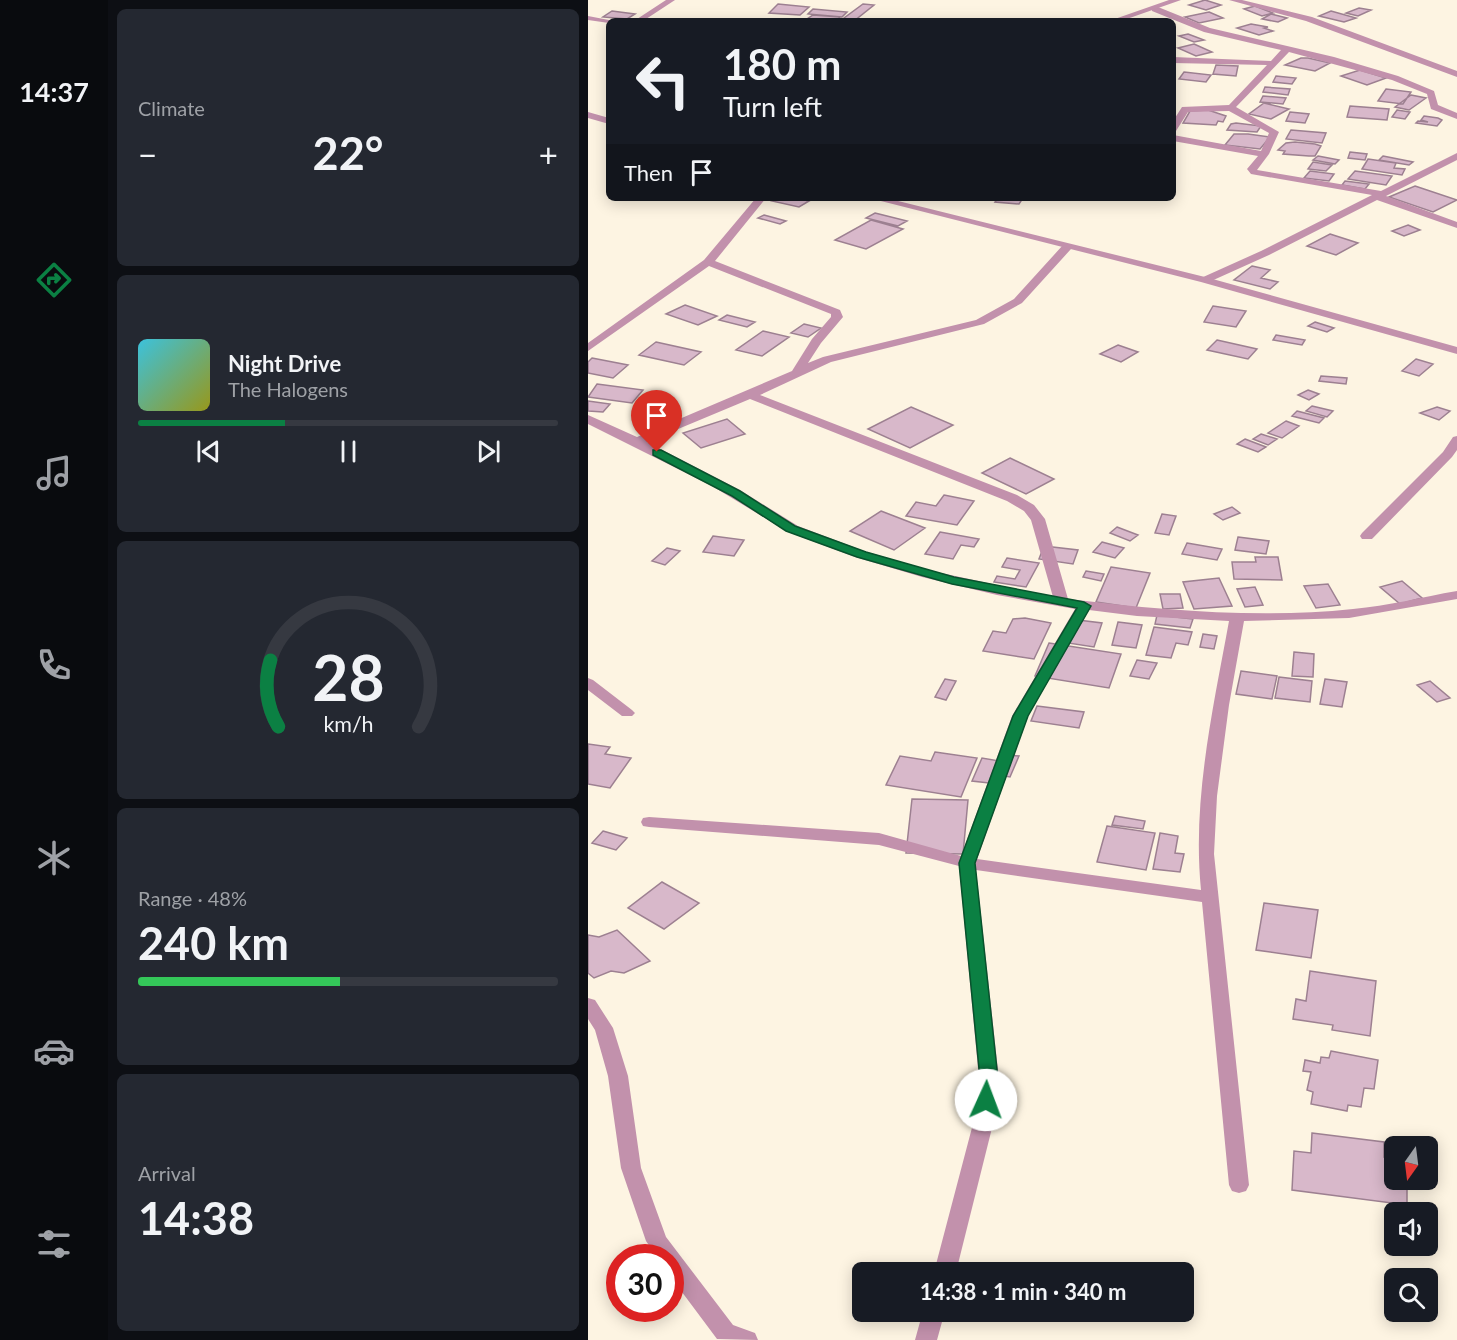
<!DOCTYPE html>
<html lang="en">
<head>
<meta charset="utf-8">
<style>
  body { margin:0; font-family:Lato,sans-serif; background:#242831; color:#f1f3f6; height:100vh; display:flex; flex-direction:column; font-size:22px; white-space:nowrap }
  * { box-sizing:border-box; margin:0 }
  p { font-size:20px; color:#9ea1a6 }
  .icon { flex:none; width:33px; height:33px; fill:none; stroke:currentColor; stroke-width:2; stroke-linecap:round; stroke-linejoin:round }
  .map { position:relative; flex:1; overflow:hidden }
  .sheet { display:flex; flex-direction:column; gap:9px; padding:9px; background:#0d0f14; width:480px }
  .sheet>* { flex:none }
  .guide { position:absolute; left:18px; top:18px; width:570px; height:183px; border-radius:9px; box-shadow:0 3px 15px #0003; background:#171b24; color:#f1f3f6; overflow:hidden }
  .needle { width:39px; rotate:194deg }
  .fabs { position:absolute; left:796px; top:1136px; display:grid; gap:12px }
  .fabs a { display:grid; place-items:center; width:54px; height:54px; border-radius:9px; background:#171b24; box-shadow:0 3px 15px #0003; font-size:30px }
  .speed { position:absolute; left:18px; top:1244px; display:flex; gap:12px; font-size:30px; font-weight:700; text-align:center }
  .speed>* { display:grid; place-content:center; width:78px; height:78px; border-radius:50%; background:#171b24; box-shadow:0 3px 15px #0003; line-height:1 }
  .speed .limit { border:9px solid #d22; background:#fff; color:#111 }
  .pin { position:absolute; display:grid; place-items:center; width:51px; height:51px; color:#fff; margin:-62px -26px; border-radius:50% 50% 50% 0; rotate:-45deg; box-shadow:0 0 6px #0007 }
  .pin .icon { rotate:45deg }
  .me { position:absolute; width:66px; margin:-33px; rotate:2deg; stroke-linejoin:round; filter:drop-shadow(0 0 4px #0008) }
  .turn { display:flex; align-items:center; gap:21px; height:126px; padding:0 18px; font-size:27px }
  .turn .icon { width:78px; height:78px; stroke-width:2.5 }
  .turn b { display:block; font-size:42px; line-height:51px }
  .then { display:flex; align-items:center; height:57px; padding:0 18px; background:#0003; gap:12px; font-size:22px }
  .big { font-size:45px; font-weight:700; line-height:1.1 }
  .sheet .tile { flex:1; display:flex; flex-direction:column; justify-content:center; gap:9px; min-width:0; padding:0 21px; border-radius:9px; background:#242831 }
  .sheet .dial { align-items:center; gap:0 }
  .dial svg { height:156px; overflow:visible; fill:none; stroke:#363941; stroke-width:7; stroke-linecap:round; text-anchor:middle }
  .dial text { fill:#f1f3f6; stroke:none }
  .song { display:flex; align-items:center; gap:18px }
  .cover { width:72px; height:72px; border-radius:9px; background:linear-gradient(135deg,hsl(190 70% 55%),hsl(60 70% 35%)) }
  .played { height:6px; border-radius:3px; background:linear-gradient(90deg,#0b8043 35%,#363941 35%) }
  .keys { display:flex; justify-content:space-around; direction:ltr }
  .heat { display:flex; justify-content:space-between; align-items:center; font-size:33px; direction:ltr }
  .charge { height:9px; border-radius:4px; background:linear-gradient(90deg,#34c759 48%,#363941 0) }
  .trip { position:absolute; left:264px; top:1262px; width:342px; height:60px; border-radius:9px; background:#171b24; box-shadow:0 3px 15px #0003; font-weight:700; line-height:60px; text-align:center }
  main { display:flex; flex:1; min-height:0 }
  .dock { display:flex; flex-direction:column; width:108px; justify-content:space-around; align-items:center; background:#090b0e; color:#9ea1a6 }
  .dock .icon { width:42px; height:42px }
  .dock .selected { color:#0b8043 }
  .dock b { font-size:27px; color:#f1f3f6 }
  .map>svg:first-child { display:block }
  .building { fill:#d8b8ca; stroke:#9d8091; stroke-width:1.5 }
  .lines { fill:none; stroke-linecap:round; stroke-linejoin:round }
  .minor { fill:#c291ac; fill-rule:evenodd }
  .tertiary { fill:#c291ac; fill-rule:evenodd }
  .route { fill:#0b8043; stroke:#07532c; stroke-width:1.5 }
</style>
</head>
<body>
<main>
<nav class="dock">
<b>14:37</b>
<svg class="icon selected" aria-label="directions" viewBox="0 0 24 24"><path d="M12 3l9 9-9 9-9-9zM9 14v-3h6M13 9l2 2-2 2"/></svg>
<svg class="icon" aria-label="music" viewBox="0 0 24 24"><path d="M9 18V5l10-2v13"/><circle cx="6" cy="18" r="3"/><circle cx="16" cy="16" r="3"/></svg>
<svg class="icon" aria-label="phone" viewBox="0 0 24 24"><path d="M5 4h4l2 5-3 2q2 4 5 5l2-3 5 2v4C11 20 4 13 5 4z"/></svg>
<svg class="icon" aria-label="climate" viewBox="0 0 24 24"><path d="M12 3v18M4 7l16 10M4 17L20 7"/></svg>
<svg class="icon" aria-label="car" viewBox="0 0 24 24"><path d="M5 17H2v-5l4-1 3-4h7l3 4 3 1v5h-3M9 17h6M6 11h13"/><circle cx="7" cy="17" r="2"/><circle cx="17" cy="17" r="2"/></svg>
<svg class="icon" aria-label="filters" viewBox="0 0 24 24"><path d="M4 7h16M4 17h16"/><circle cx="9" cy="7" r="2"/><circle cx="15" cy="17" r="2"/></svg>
</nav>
<section class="sheet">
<div class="tile"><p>Climate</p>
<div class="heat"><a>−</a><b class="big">22°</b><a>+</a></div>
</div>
<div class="tile">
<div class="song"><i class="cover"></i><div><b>Night Drive</b><p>The Halogens</p></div></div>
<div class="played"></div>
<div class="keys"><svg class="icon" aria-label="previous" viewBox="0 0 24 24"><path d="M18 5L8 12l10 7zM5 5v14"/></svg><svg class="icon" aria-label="pause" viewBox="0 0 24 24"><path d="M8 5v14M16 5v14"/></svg><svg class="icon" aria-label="next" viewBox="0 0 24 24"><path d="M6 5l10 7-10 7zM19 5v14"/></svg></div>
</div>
<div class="tile dial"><svg viewBox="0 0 100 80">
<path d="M14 69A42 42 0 1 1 86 69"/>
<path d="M14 69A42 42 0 0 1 10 35" stroke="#0b8043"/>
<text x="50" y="56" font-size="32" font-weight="700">28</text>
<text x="50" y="72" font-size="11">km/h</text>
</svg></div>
<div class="tile"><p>Range · 48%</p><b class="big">240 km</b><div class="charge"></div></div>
<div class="tile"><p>Arrival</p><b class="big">14:38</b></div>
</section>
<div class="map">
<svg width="869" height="1340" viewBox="0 0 869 1340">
  <rect width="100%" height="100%" fill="#fdf4e2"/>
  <path class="building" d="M617,0L633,5L618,10L601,5Z
    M190,4L221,7L212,15L181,13Z
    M275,4L286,5L266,21H252Z
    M667,6L685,13L674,16L656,9Z
    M771,8L783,10L770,16L758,13Z
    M225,9L259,12L254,17L220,14Z
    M24,11L47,14L39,19L15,17Z
    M743,11L768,18L756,22L731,16Z
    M621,12L635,18L611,23L597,17Z
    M683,14L699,18L690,22L674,19Z
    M225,15L252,17L248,21L219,19Z
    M663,24L680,27L676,28L685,31L671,35L649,28Z
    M600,34L616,40L606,42L591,36Z
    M606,44L624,52L608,56L590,48Z
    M713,58H720L742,63L727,71L697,65Z
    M628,65L650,66L648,76L625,74Z
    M772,70L798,78L779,85L753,76Z
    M596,72L623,75L618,82L591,79Z
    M688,76L708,78L704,84L685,82Z
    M677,87L702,89L700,95L675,92Z
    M798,89L823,92L815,104L790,101Z
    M823,95L838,98L821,110L807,107Z
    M675,96L698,98L695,104L672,102Z
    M676,103L701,109L683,119L661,114Z
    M762,106L801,109L799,120L759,117Z
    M620,110L638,116L635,122L630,121L628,125L595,123L602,111Z
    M809,110L822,112L817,119L804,117Z
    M702,112L721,114L717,123L698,121Z
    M836,116L850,118L854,120L849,126L828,123L830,121L840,122L833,120Z
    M648,123L673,126L669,132L639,130L643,124Z
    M703,130L738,133L734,143L698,139Z
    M646,134H660L682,137L672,149L637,145Z
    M707,142L727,144L733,146L727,156H721L695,154L697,151L690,150L698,143Z
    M762,152L779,154L777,160L760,158Z
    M730,156L751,160L747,164L725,160Z
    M795,156L825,162L821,165L791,160Z
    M780,159L808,163L806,168L817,169L814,175L774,169Z
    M725,162L744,165L738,171L720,169Z
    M722,171L746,174L741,181L716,178Z
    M767,171L804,176L798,185L760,179Z
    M757,181L781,184L777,189L754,185Z
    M827,186L869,200L845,212L801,197Z
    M189,198H207L221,201L211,207L184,201Z
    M410,198H435L431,204L407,202Z
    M287,213L319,221L310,226L278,218Z
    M176,215L198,221L192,224L170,218Z
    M283,220L315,229L278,249L247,240Z
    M820,225L832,230L816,236L804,231Z
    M742,234L770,243L748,255L719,246Z
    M664,266L682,270L673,278L690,282L682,289L646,280Z
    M97,305L129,316L110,325L78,314Z
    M625,306L658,311L648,327L616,322Z
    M139,315L167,322L159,327L131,320Z
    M727,322L746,328L739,332L720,326Z
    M216,324L233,328L220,337L203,333Z
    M175,331L201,337L174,356L148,350Z
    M688,335L717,340L714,345L685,340Z
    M629,340L669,349L660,359L619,350Z
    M68,342L113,352L96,365L51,355Z
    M530,345L550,352L533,362L512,354Z
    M4,358L40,365L25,378L0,373V362Z
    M828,359L845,364L831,376L814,371Z
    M733,376L759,378L758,384L731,381Z
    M9,384L55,390L44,403L0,397Z
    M720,390L731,394L721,400L710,395Z
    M0,401L22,404L15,412L0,411Z
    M724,406L745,411L739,417L718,411Z
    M323,407L365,425L322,448L280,429Z
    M849,407L862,411L851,420L832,413Z
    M709,411L736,418L731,423L704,416Z
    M139,419L157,434L113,448L95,433Z
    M698,421L711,426L694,438L680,433Z
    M673,434L689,439L680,445L665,439Z
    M657,439L678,447L670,452L649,444Z
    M422,458L466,479L438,494L394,473Z
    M356,495L386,501L369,525L318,516L328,502L348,506Z
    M644,507L652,513L635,520L626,514Z
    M293,511L337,528L306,550L262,531Z
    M574,514L588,516L581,535L567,533Z
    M529,527L550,535L542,541L522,533Z
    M352,532L391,539L386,547L373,545L365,559L337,554Z
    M125,536L156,540L146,556L115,552Z
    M650,537L681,541L678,554L647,550Z
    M514,542L536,548L527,558L505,552Z
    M599,543L634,549L629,560L594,554Z
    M456,546L490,550L485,564L451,559Z
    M79,548L92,551L77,565L64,561Z
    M667,557H690L694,580L646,579L644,562H668Z
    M419,558L451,563L438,587L406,582L409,576L427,579L432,570L414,567Z
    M523,567L562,573L548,608L508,602Z
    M498,571L516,574L513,581L495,577Z
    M631,578L644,606L606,609L595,582Z
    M814,581L834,598L812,604L792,587Z
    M740,584L752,605L728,608L716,586Z
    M667,587L675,605L657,607L649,589Z
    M572,594H592L595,608L575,609Z
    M569,615L605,619L602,628L567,624Z
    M437,618L463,623L446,659L395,651L405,631L418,633L425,619Z
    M490,620L514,623L506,647L480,643Z
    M530,622L554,625L548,648L524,645Z
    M566,627L604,632L600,645L588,643L583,658L558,655Z
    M615,634L629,636L626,649L612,647Z
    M461,643L533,654L521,688L447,676Z
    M706,652L726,654L725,677L704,676Z
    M549,660L569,663L561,679L542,676Z
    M653,671L689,676L684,699L648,694Z
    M691,677L724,681L722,702L687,698Z
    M357,679L368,681L358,700L347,697Z
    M737,679L759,682L754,707L732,704Z
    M842,681L862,698L849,702L829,685Z
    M449,706L496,712L491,728L443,721Z
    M0,744L22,747L17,754L43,758L22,788L0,784Z
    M347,752L389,758L373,797L298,785L312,756L343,761Z
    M414,754L431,756L422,777L405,774L401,783L384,781L394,758L411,761Z
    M324,799L380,800L375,854L318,853Z
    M527,816L557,821L555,829L524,825Z
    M519,826L567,833L558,870L509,862Z
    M15,831L39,838L28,850L4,843Z
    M572,833L590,836L587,853L596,854L592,872L565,869Z
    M74,882L111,903L76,929L40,908Z
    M676,903L730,910L723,958L668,950Z
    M29,930L62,961L36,973L23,971L6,978L0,973V935L11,937Z
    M722,971L788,981L782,1036L744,1030L745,1025L705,1019L708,999L718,1001Z
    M743,1051L790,1060L786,1089L776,1088L773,1107L760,1105L759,1111L723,1104L725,1092L719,1090L723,1072L715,1071L717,1060L732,1063L733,1057L741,1058Z
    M724,1133L796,1142V1157L807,1159V1179H819V1205L704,1190L706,1151L723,1153Z"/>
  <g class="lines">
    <path class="minor" d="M78,0H87L55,21H46Z
      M641,0H654L724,17L869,71V77L718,21Z
      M564,7H570L622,28L746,57L810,76L846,91L850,105L869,113V119L843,109L839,94L804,80L701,52L648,107L691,132L681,154L669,170L793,191L869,153V160L798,196L869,222V228L789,200L681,255L621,282H613V278L673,251L784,195L663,174L659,169L670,156L585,141V135L673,151L681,133L641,111L600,112L588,131L585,132V121L594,107L641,105L679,65L585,63V57L683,61L693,50L616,32L564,11Z
      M0,16L26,21H21V23L0,20Z
      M168,198H178L127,261L252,310L255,317L233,343L220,363L235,357L388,320L426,299L475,245H483V249L434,303L396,324L243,362L172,395L429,495L446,505L457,519L480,599C574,610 670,619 765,609C800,606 834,597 869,591V599L761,618L656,621L641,705L629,796L626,854L661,1185L658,1191L651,1193L644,1191L641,1185L614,902L388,870L411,1079L406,1120L368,1272H346L386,1120L391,1079L371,866L291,845L61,827L55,826L53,822L55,818L61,817L291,833L373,856L424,716L487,609L409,595L334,577L267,557L200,532L124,486L0,424V415L49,437L204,371L224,339L243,317V314L121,266L0,351V343L116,260ZM162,399L419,501L436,511L443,520L465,597L344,571L276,551L210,526L152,490L59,442ZM501,610L549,616L641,621C625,709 604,800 613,890L389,859L440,716Z
      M869,436V450L864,457L784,539H774L772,536L774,533L855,452L865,437Z
      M0,678L5,680L44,710L47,713L44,716H34L0,690Z
      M0,998L7,1000L25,1028L40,1076L53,1168L78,1237L145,1325L167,1333L170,1340L129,1339L82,1276V1257H69L58,1241L33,1168L20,1076L7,1030L0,1019Z
      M335,1311H357L349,1340H327Z"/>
    <path class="tertiary" d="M581,0H593L533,21H521Z
      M0,112L21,118V124L0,118Z
      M281,198H298L621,278L869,347V354L613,282Z"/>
  </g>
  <path class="route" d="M65,450H73L152,491L207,526L278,552L366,577L496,602L503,606L440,716L387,863L410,1079L405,1104H392L389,1100L392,1079L371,863L425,716L489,608L364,584L269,557L198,531L144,496L65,455Z"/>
</svg>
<div class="fabs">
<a><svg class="needle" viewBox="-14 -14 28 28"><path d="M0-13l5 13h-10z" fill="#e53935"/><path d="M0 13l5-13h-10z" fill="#9ea1a6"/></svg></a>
<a><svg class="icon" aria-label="sound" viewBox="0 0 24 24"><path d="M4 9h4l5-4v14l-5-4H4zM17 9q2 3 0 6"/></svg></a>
<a><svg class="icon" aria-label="search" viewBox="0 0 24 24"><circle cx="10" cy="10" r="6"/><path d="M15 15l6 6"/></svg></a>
</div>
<div class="speed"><div class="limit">30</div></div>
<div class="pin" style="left:69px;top:452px;background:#d93025"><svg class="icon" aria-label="arrive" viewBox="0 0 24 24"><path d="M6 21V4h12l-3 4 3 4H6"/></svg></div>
<svg class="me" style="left:398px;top:1100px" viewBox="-20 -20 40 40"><circle r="19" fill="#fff"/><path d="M0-13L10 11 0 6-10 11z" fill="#0b8043"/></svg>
<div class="trip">14:38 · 1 min · 340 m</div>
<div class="guide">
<div class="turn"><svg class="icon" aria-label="left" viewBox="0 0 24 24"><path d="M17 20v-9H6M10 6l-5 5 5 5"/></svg><div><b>180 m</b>Turn left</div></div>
<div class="then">Then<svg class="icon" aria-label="arrive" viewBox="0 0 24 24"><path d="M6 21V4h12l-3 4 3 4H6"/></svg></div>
</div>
</div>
</main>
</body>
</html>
